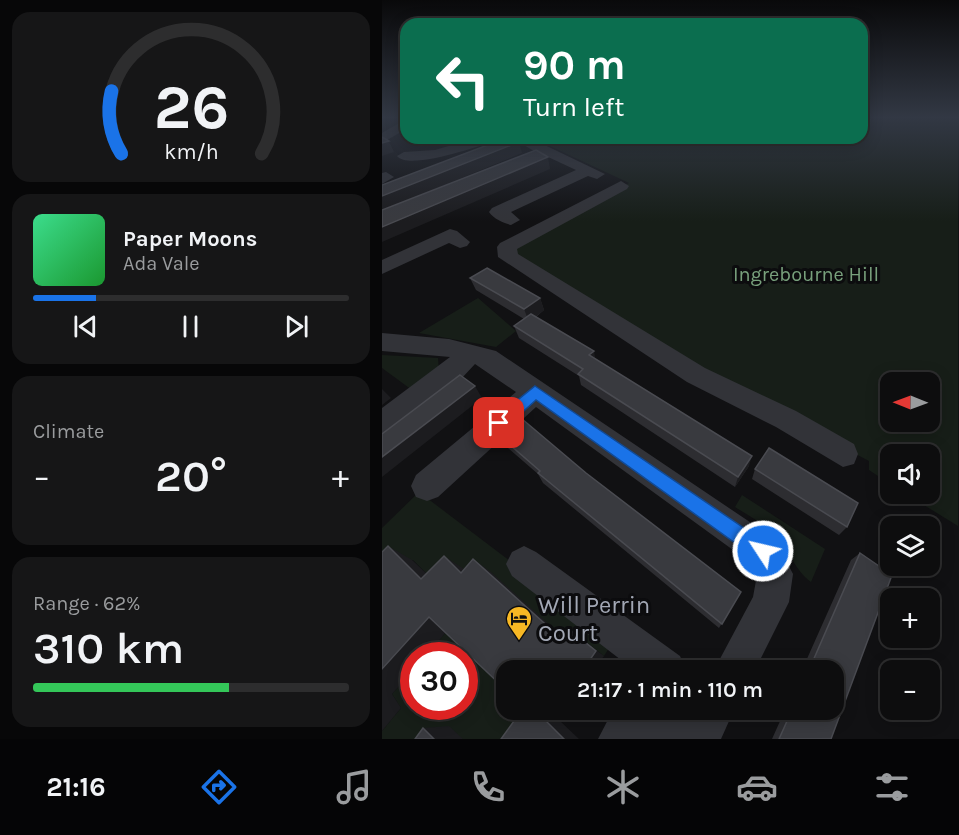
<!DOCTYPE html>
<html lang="en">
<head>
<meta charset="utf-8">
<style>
  body { margin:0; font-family:Karla,sans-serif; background:#161617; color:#f1f3f6; height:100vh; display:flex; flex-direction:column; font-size:22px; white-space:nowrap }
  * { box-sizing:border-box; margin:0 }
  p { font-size:20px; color:#9a9c9e }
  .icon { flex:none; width:33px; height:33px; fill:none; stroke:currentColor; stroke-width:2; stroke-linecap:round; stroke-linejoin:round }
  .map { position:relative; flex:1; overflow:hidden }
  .side { display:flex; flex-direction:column; gap:12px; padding:12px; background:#070708; width:382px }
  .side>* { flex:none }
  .top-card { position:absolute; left:18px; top:18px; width:468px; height:126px; border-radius:18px; box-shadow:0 3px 15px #0003,0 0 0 2px #2d2d2e; background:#0b6e4f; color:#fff; overflow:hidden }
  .needle { width:39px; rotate:271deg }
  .tools { position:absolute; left:498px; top:372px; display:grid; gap:12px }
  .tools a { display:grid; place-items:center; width:60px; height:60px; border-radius:12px; background:#0d0d0e; box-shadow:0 3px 15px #0003,0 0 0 2px #2d2d2e; font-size:30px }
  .speed { position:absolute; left:18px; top:642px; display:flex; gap:12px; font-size:30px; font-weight:700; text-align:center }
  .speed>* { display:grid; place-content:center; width:78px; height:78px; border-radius:50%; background:#0d0d0e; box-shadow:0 3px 15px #0003,0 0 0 2px #2d2d2e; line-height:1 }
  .speed .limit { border:9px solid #d22; background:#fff; color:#111 }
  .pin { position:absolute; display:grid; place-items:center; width:51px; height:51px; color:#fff; margin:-26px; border-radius:12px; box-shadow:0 3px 9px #0006 }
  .me { position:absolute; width:66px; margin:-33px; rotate:305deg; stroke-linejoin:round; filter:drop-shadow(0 0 4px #0008) }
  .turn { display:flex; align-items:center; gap:21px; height:126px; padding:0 24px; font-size:27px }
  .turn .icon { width:78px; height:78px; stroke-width:2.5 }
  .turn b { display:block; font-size:42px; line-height:51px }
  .big { font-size:45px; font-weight:600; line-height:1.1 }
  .side .card { flex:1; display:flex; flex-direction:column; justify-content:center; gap:9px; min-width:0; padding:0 21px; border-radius:18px; background:#161617 }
  .side .dial { align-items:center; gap:0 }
  .dial svg { height:156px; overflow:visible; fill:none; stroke:#2d2d2e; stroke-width:7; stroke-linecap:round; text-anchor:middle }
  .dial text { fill:#f1f3f6; stroke:none }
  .song { display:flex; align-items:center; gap:18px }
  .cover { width:72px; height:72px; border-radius:9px; background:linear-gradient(135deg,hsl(150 70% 55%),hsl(130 70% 35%)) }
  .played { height:6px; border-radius:3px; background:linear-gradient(90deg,#1a73e8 20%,#2d2d2e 20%) }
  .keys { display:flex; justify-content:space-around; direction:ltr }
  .heat { display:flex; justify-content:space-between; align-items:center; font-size:33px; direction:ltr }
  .charge { height:9px; border-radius:4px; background:linear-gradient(90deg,#34c759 62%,#2d2d2e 0) }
  .trip { position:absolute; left:114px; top:660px; width:348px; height:60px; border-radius:18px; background:#0d0d0e; box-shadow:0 3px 15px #0003,0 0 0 2px #2d2d2e; font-weight:600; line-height:60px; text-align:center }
  .tabs { display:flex; height:96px; justify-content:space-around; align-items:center; background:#050506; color:#9a9c9e }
  .tabs .icon { width:42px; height:42px }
  .tabs .selected { color:#1a73e8 }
  .tabs b { font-size:27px; color:#f1f3f6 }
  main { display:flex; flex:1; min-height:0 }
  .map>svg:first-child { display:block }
  .green { fill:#171e18; fill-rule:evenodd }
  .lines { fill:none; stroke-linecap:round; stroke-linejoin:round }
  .minor { fill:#323338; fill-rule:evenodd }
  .wall { fill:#2d2d31 }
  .shaded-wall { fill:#1c1c1f }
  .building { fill:#393a3f; stroke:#4a4b51; stroke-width:1.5 }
  .route { fill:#1a73e8; stroke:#114b97; stroke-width:1.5 }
  .labels { text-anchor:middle; stroke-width:6; stroke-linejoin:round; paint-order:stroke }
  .park-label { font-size:20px; fill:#78a07c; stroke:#0c0c0e }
  .near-poi-label { font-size:24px; fill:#a2a7b4; stroke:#0c0c0e; text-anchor:start }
</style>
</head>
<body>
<main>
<section class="side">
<div class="card dial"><svg viewBox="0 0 100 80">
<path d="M14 69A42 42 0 1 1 86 69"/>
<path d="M14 69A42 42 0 0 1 9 37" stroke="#1a73e8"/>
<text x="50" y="56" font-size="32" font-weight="700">26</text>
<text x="50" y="72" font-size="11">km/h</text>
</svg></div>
<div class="card">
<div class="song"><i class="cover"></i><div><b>Paper Moons</b><p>Ada Vale</p></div></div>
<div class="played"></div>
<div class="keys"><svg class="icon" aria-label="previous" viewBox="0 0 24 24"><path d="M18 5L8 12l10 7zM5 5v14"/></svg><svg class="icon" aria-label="pause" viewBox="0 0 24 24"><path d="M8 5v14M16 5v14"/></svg><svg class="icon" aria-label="next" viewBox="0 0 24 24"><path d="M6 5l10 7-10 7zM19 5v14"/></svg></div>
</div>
<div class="card"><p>Climate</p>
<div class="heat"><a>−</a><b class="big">20°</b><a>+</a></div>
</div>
<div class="card"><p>Range · 62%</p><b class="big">310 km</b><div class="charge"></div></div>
</section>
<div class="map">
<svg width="577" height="739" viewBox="0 0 577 739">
  <rect width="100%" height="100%" fill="#111113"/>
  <path class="green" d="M480,118H576V526L524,494H548V454H508V484L487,470V461L357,393L129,256L131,246L247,183L151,138H480ZM508,382H548V422H508Z
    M96,298L134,331L114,347L37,333Z
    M0,355L56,358L57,371L30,390L0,368Z
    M37,492L232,640L222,656L198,637L192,647L47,576L31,560H0V528Z
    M360,495L443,549L429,582C411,569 408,549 392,533C381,523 365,515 353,507Z
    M70,625L124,676V710H155L134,739H0V731L19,708L10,694L31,670L32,706H82V656L44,655Z"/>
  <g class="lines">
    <path class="minor" d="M24,119V129L0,143V133Z
      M94,138H116L114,141C95,146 28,171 15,156L22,152L53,150Z
      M130,138H148L223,174L215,179L206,176L129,212L138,220L129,225C121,223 112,219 107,212L110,208L194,170L164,156L133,169H123L120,166L123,163L152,151Z
      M4,172L12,177L0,184V173Z
      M239,181L247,186L245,189L135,249L136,254L323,368L414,411L472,444L476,454L472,464L461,467L394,427L305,382L116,257L115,247L118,243Z
      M68,229L75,231L88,242L85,246L78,248L67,243L0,274V260Z
      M0,333L67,339L114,351L393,539L411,574L407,602L373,670H332L371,597L375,575L369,563L154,407L56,497L45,501L34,497L29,486L34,475L134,392L93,364L79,379L10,433L0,436V408L68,357L0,351Z
      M142,546L154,552L298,656L304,670H252L130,576L124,564L130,552Z
      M231,710H288L301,722L308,710H352L339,739H216Z"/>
  </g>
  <path class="wall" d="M88,278L158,298L162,310L154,317L367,466L353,487L199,385L197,376L137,338L132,326L142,319L94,290Z
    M112,431L204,473L359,592L337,628L161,483L156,474L119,442Z
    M373,469L465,527L457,535L370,479Z
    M478,553L449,739H390L403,710H452V670H420L469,560Z"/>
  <path class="shaded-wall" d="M7,141L12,152L0,156V143Z
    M137,142L140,153L0,211V196Z
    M166,157L168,169L0,242V227Z
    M158,298L162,310L147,322L142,309Z
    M212,351L214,363L207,355Z
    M93,386L100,398L0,477V457Z
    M0,389L9,398L0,405Z
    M370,456L367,466L353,487L356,477Z
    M6,546L30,560L62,590L39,579Z
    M62,556L82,569L79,573Z
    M91,559L109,572L192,647L181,640Z
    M47,617L70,625L44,656H32V670L10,694L19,708L0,731V669Z
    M188,630L222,656L212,670H201Z
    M174,710H186L178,721L197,739H182L165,722Z
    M67,726L81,739H52L41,728Z"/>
  <path class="building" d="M0,137L7,141L0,143Z
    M124,138H128L137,142L0,196V185Z
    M154,150L166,157L0,227V210Z
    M105,268L158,298L142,309L88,278Z
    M149,314L212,351L207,355L370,456L356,477L196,374L201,369L132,326Z
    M78,375L93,386L0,457V434Z
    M133,413L204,473L359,592L340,624L156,473L158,471L112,431Z
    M387,448L476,503L465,527L373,469Z
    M6,546L39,579L62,556L79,573L91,559L181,640L188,630L214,651L201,670H124V690L47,617L0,669V552Z
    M478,553L510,575L449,739H397L410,710H452V670H427Z
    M140,710H174L165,722L182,739H119Z
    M41,728L52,739H33Z"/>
  <linearGradient id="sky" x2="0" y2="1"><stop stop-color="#09090a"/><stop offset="0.53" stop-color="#323844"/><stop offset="1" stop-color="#323844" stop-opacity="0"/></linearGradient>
  <rect width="577" height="221" fill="url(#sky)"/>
  <path class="route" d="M153,386L387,545L390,551L387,558L381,561L374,558L154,400L123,428H112L110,423L112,419Z"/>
  <defs>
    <symbol id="hotel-pin" viewBox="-11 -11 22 30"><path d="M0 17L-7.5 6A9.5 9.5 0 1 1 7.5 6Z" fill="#f8b824" stroke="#0c0c0e"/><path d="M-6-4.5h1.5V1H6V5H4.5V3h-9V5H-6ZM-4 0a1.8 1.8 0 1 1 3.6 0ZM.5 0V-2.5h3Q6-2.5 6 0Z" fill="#111"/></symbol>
  </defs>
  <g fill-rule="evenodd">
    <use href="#hotel-pin" x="122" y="604" width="30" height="40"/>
  </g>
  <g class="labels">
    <g class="park-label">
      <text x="424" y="281">Ingrebourne Hill</text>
    </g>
    <g class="near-poi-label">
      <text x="156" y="613">Will Perrin<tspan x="156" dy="28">Court</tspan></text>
    </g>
  </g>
</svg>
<div class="tools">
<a><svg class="needle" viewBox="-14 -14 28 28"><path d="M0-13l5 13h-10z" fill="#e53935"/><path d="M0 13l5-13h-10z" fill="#9a9c9e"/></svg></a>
<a><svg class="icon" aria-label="sound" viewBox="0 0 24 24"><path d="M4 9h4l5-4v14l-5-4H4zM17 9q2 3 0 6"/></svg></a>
<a><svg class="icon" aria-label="layers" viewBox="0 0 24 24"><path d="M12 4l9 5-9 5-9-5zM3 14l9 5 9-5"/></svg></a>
<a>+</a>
<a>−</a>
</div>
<div class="speed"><div class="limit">30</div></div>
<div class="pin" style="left:117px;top:423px;background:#d93025"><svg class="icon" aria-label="arrive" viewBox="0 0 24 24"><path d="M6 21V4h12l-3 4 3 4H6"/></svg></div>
<svg class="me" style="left:381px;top:551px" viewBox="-20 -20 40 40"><circle r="17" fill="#1a73e8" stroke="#fff" stroke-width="3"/><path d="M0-11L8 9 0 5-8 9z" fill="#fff"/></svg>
<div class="trip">21:17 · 1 min · 110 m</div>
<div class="top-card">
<div class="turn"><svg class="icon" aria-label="left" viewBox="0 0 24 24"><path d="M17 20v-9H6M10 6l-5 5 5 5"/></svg><div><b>90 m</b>Turn left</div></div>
</div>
</div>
</main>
<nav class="tabs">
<b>21:16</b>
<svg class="icon selected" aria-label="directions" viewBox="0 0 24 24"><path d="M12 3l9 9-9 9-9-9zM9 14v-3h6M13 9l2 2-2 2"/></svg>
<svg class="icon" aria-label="music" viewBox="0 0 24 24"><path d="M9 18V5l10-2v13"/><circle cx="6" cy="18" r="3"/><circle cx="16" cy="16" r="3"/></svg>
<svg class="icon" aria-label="phone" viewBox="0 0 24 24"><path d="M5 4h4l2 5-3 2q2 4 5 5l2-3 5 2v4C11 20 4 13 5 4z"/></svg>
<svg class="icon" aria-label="climate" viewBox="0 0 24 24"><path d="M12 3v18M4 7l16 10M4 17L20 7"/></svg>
<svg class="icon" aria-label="car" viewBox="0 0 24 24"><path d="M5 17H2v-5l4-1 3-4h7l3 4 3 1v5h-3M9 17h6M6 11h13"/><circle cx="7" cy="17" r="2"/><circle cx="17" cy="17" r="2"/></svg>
<svg class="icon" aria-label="filters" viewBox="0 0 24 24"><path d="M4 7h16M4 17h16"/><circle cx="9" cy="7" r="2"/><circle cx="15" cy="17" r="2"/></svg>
</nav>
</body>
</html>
